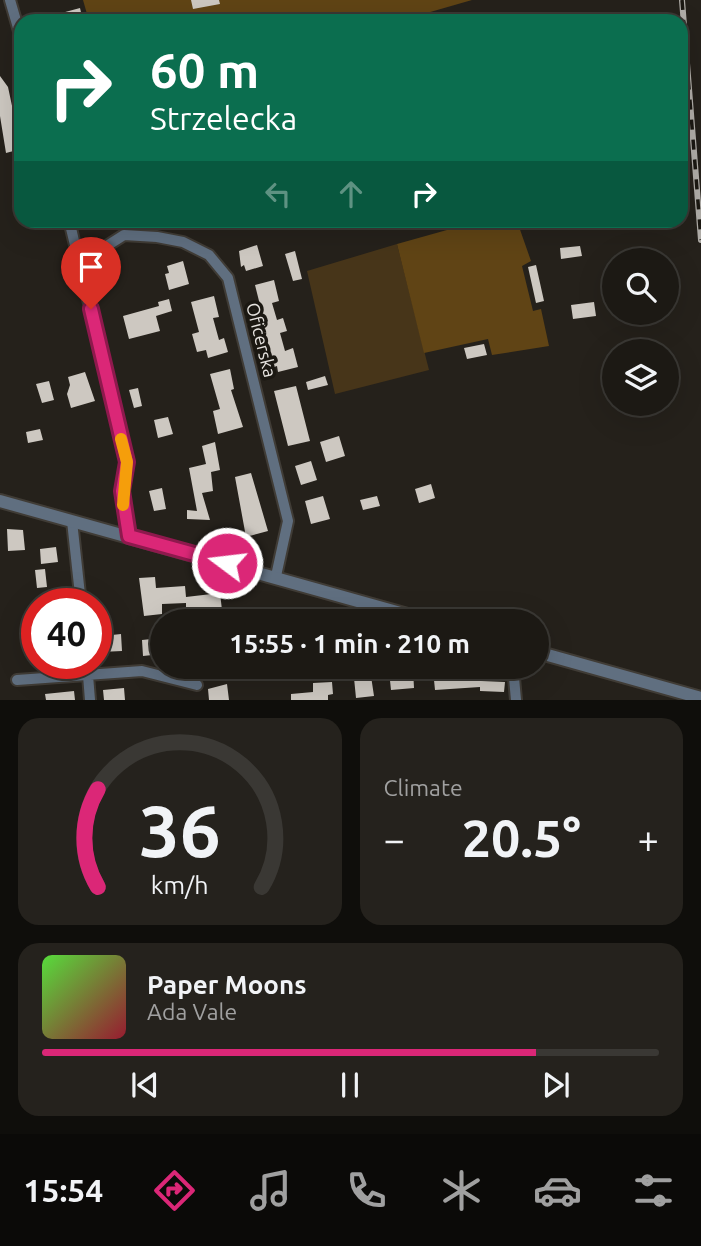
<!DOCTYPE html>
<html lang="en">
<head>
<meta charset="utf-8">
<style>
  body { margin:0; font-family:Ubuntu,sans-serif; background:#25221d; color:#f1f3f6; height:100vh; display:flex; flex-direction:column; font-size:26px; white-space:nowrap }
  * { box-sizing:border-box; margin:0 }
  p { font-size:23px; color:#a0a0a0 }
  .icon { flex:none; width:38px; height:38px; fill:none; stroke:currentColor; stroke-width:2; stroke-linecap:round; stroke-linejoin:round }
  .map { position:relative; height:700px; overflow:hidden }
  .panel { display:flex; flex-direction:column; gap:18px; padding:18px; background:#0f0e0b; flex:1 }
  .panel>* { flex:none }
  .top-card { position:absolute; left:14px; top:14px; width:674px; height:214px; border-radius:21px; box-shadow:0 7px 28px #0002,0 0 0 2px #3a3834; background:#0b6e4f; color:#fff; overflow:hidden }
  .tools { position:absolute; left:602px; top:248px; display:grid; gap:14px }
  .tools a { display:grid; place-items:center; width:77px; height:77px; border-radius:50%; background:#1c1914; box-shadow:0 7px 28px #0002,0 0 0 2px #3a3834; font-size:35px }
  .speed { position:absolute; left:21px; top:588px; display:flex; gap:14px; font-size:35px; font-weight:700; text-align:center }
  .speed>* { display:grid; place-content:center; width:91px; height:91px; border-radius:50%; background:#1c1914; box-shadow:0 7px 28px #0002,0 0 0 2px #3a3834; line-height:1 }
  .speed .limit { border:10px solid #d22; background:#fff; color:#111 }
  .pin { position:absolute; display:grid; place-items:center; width:60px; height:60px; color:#fff; margin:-72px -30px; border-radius:50% 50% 50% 0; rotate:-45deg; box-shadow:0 0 7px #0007 }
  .pin .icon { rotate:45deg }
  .me { position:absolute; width:77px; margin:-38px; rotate:285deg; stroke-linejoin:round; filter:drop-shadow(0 0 5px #0008) }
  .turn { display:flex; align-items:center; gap:24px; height:147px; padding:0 21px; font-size:32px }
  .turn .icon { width:91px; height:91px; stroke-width:2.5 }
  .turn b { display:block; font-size:49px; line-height:60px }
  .lanes { display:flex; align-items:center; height:66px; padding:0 21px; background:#0003; justify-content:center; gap:35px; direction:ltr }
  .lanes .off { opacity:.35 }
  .big { font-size:52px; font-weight:700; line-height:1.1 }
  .panel .card { flex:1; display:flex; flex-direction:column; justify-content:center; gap:10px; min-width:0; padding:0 24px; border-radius:21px; background:#25221d }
  .panel .dial { align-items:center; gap:0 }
  .dial svg { height:182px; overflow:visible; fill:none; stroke:#3a3834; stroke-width:7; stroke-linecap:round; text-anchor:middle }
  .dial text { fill:#f1f3f6; stroke:none }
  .song { display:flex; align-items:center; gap:21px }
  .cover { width:84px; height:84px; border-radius:10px; background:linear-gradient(135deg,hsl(110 70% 55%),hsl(350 70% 35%)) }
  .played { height:7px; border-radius:4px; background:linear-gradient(90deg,#db2777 80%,#3a3834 80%) }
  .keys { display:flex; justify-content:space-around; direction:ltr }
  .heat { display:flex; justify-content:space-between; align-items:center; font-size:38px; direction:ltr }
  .panel .tiles { flex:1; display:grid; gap:18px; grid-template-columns:1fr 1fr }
  .card:last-child { grid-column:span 2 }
  .trip { position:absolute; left:150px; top:609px; width:399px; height:70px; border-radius:35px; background:#1c1914; box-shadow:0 7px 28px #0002,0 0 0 2px #3a3834; font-weight:700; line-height:70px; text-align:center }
  .menu { display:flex; height:112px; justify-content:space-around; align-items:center; background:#0b0a08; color:#a0a0a0 }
  .menu .icon { width:49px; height:49px }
  .menu .selected { color:#db2777 }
  .menu b { font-size:32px; color:#f1f3f6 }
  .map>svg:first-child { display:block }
  .green { fill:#473519 }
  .forest { fill:#604415 }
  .building { fill:#cdc8c1 }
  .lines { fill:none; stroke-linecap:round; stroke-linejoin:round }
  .minor-casing { stroke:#403c36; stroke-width:14 }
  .tertiary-casing { stroke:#403c36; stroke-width:16 }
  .minor { stroke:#606f80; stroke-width:10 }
  .tertiary { stroke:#606f80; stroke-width:12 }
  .rail-casing { stroke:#b0ada8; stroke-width:6 }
  .rail { stroke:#1b1812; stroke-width:3.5; stroke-dasharray:10; stroke-linecap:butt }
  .route-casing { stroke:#8e194d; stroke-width:18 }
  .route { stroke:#db2777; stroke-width:12 }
  .slow { stroke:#f59e0b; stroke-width:12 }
  .labels { text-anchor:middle; stroke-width:7; stroke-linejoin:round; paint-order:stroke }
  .street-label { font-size:18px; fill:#e6e3df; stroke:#1b1812 }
</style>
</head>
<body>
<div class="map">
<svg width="701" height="700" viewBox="0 0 701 700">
  <rect width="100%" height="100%" fill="#25211b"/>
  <path class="green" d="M397,244L429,370L335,394L307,271Z"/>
  <path class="forest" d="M83,0H472L399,21H89Z
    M479,221H517L531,261L522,266L533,311L541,309L549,346L492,355L488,339L424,353L397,244Z"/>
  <path class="building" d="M191,0H219L220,4L193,9Z
    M80,8L83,21H43V18Z
    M0,76L8,87L15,120L21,118V149L6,153L0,116Z
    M257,245L263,266L246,271L244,265L241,267L239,251Z
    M580,246L582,256L561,259L560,248Z
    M295,251L302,279L293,281L285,254Z
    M183,261L189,284L169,290L165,274L169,273L167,266Z
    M536,265L544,301L536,303L528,267Z
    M274,280L279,301L272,303L277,320L283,318L287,331L280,333L285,351L293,348L298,367L278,372L277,366L271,368L268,355L271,354L261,325L263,317L255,285Z
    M214,296L219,317L213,318L219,340L224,338L228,352L208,358L206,350L197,352L192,334L199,332L191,302Z
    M169,299L172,311L156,316L160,331L129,339L123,316L159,306L158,302Z
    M594,302L596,316L573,319L571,305Z
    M484,344L487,355L467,359L464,348Z
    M230,369L234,389L231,390L243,427L218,434L213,411L220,409L210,374Z
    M85,372L95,401L71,408L67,394L70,385L68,377Z
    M325,376L328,385L308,390L306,382Z
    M49,381L54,400L42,403L36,384Z
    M296,386L310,441L288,446L274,391Z
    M138,388L142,406L134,408L129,390Z
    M168,417L173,434L158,438L154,420Z
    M40,429L43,440L28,443L26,432Z
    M339,436L345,456L326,462L320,442Z
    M215,442L220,470L211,472L213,491L202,493L210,520L187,519V510L197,511L189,468L206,464L202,446Z
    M311,461L317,480L301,485L295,466Z
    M251,473L268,531L246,537L235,477Z
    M431,484L435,498L419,503L415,489Z
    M162,488L166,509L154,511L149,491Z
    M323,496L330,519L311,524L305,501Z
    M377,496L380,506L363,510L360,500Z
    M7,529L23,530L25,550L8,551Z
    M56,547L58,562L41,564L40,549Z
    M45,569L47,587L37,588L35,570Z
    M155,577L156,588L185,586L186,597L220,593L222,610L195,613V621H186V603L162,604V614L144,616L139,578Z
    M121,634L122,651L101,652L103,636Z
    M161,638L162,654L143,656L142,640Z
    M279,667H295V676L279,677Z
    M454,668V673L480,669L481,681L505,682L504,692L480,691V687L435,690L433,670Z
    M413,669L414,688L391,690L389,671Z
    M371,676L374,696L356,698L354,678Z
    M332,682L333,694L328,695V700H291V694L313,692V683Z
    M227,684L229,700H209L208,689Z
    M124,688L125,700H104L103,690Z
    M74,691L75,700H46L45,694Z"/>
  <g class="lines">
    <defs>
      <path id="minor" d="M10,0L21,38
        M69,220L127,462L122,491L129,536
        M80,263L124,235L157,237L183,242L209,255L228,278L288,521L276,576
        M72,521L81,604
        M87,663L90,700
        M513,667L516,700
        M17,680L142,671L197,685"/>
      <path id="tertiary" d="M0,501L429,621
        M537,652L701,698"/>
    </defs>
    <use href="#minor" class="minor-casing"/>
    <use href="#tertiary" class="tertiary-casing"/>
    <use href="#minor" class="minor"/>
    <use href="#tertiary" class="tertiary"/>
    <defs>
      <path id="rail" d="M682,0L701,240"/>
    </defs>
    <use href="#rail" class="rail-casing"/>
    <use href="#rail" class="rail"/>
  </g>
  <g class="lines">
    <defs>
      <path id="route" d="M91,309L127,462L122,491L129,536L227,563"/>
    </defs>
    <use href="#route" class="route-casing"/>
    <use href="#route" class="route"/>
    <path class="slow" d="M121,439L127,462L123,505"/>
  </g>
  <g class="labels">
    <g class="street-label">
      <text transform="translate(261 340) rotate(76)" y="6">Oficerska</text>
    </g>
  </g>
</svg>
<div class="tools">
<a><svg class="icon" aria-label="search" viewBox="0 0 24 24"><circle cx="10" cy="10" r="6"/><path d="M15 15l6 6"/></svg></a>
<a><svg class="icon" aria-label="layers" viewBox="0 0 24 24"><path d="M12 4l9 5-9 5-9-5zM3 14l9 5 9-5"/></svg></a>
</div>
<div class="speed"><div class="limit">40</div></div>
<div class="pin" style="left:91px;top:309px;background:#d93025"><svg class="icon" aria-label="arrive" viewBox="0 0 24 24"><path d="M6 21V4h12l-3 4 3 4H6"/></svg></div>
<svg class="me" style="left:227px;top:563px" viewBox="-20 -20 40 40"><circle r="17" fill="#db2777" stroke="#fff" stroke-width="3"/><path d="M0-11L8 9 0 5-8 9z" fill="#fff"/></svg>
<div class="trip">15:55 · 1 min · 210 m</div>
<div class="top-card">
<div class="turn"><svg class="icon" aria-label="right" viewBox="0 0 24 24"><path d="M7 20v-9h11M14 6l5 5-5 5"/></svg><div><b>60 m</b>Strzelecka</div></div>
<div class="lanes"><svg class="icon off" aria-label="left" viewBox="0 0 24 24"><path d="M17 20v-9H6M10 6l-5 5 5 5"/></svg><svg class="icon off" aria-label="ahead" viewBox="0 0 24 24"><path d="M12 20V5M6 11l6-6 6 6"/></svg><svg class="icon" aria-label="right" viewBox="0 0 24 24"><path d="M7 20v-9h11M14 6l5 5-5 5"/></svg></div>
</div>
</div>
<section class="panel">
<div class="tiles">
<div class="card dial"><svg viewBox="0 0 100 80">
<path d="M14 69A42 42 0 1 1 86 69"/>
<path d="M14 69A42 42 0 0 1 14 26" stroke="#db2777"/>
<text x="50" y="56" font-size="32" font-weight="700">36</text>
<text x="50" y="72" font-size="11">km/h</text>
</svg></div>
<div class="card"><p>Climate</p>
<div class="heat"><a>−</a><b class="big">20.5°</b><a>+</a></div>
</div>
<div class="card">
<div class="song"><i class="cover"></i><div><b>Paper Moons</b><p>Ada Vale</p></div></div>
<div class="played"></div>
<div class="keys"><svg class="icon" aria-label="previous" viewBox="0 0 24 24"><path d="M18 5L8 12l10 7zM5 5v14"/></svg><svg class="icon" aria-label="pause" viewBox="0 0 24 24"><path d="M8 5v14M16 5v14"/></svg><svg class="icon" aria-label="next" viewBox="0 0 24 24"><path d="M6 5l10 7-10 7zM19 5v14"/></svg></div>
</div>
</div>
</section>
<nav class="menu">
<b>15:54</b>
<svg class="icon selected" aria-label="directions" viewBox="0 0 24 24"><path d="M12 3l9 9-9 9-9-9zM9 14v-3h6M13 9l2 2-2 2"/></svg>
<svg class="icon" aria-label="music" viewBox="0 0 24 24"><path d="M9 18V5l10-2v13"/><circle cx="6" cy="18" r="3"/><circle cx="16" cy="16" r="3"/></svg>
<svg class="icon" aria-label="phone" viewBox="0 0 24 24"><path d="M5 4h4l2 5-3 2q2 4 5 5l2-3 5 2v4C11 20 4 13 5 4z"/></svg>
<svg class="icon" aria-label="climate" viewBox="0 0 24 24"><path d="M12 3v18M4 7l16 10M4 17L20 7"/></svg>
<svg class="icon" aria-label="car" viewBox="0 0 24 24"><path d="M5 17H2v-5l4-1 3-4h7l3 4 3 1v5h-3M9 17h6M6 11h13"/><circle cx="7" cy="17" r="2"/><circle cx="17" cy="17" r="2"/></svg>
<svg class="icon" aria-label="filters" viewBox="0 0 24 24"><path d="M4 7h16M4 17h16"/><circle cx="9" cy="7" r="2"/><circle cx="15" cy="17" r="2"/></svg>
</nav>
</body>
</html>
